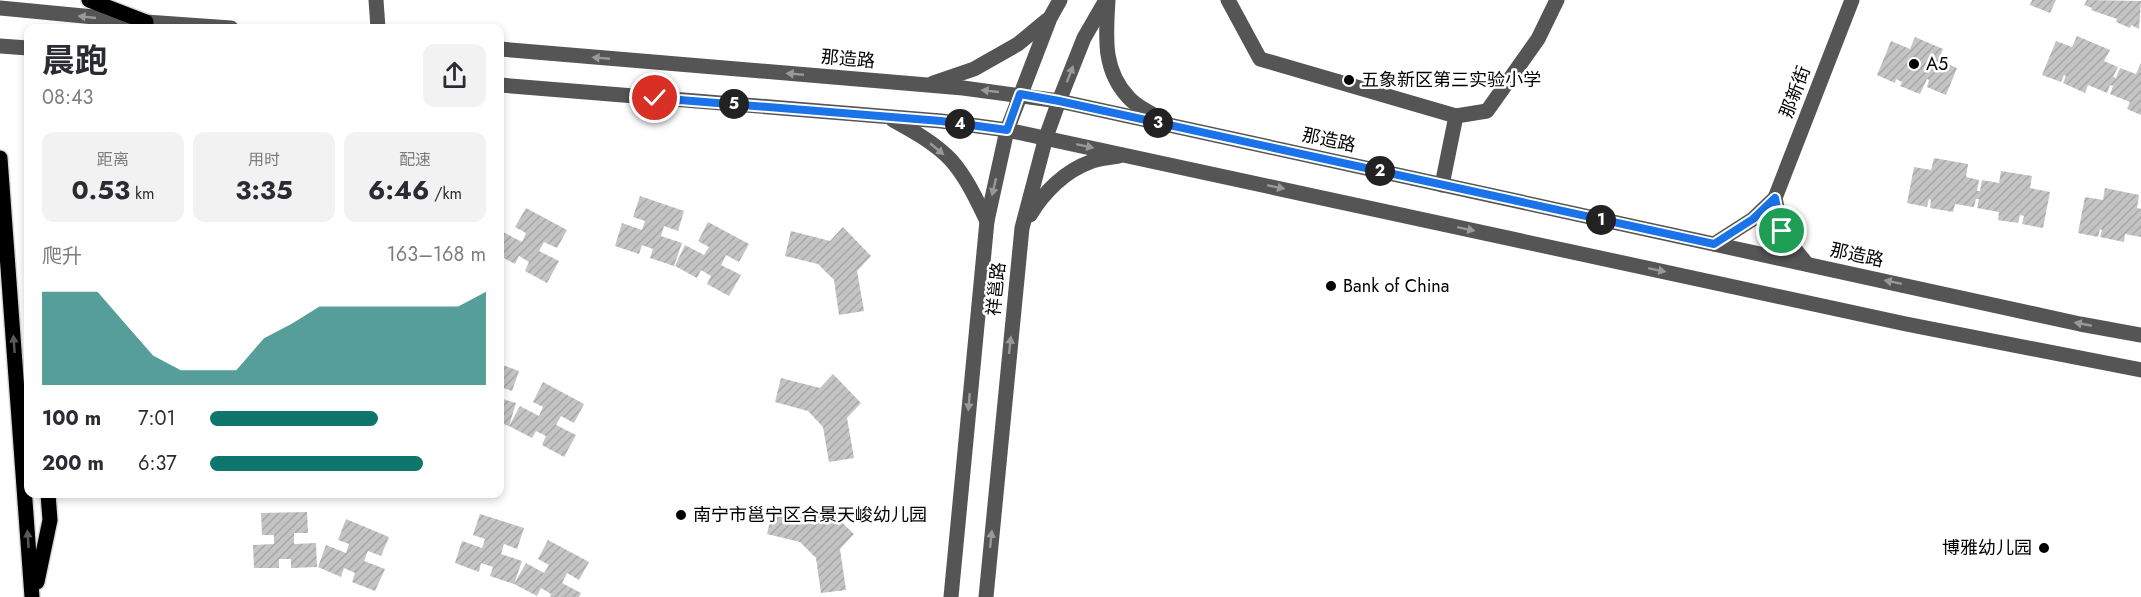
<!DOCTYPE html>
<html lang="zh">
<head>
<meta charset="utf-8">
<style>
  :root { --surface:#fff; --page:#f2f2f3; --text:#2b2b33; --muted:#7c7c81; --accent:#0f766e }
  body { margin:0; font-family:Jost,"Noto Sans SC",sans-serif; background:var(--page); color:var(--text); height:100vh; display:flex; flex-direction:column; font-size:22px; white-space:nowrap }
  * { box-sizing:border-box; margin:0 }
  p { font-size:20px; color:var(--muted) }
  .icon { flex:none; width:33px; height:33px; fill:none; stroke:currentColor; stroke-width:2; stroke-linecap:round; stroke-linejoin:round }
  .map { position:relative; flex:1; overflow:hidden }
  .details { position:absolute; left:24px; top:24px; width:480px; height:474px; display:flex; flex-direction:column; background:var(--surface); border-radius:12px; box-shadow:0 3px 9px #0003 }
  .details>* { flex:none }
  .pin { position:absolute; display:grid; place-items:center; width:51px; height:51px; color:#fff; margin:-26px; border:3px solid #fff; border-radius:50%; box-shadow:0 2px 6px #0007 }
  .km { position:absolute; width:30px; height:30px; margin:-15px; border-radius:50%; background:#222; color:#fff; font-size:16px; line-height:30px; text-align:center }
  .round { display:grid; place-items:center; flex:none; width:63px; height:63px; border-radius:12px; background:var(--page) }
  .head { display:flex; align-items:center; justify-content:space-between; height:102px; padding:0 18px }
  h1 { font-size:33px; font-weight:700; line-height:45px }
  .figures { display:grid; grid-template-columns:repeat(3,1fr); gap:9px; height:102px; padding:6px 18px }
  .figures div { display:grid; align-content:center; border-radius:12px; background:var(--page); text-align:center }
  .figures b { font-size:26px; font-weight:700 }
  .figures small { font-size:16px; font-weight:400 }
  .figures p { font-size:16px }
  .chart { height:168px; padding:12px 18px }
  .chart p { display:flex; justify-content:space-between }
  .chart svg { width:100%; height:108px; margin-top:6px; fill:var(--accent); opacity:.7 }
  ul { padding:0 18px; list-style:none; font-size:20px }
  li { display:grid; grid-template-columns:96px 72px 1fr; align-items:center; height:45px }
  li i { height:15px; border-radius:8px; background:var(--accent) }
  .map>svg:first-child { display:block }
  .building { fill:url(#building-hatch) }
  .lines { fill:none; stroke-linecap:round; stroke-linejoin:round }
  .major-casing { stroke:#dbdbdb; stroke-width:18 }
  .minor { stroke:#555; stroke-width:15 }
  .major { stroke:#000; stroke-width:15 }
  .oneway { fill:#999 }
  .oneway2 { fill:#595959 }
  .route-casing { stroke:#fff; stroke-width:12 }
  .route { stroke:#1a73e8; stroke-width:8 }
  .poi-dot { fill:#000; stroke:#fff; stroke-width:2 }
  .labels { text-anchor:middle; dominant-baseline:central; stroke-width:5; stroke-linejoin:round; paint-order:stroke }
  .street-label { font-size:18px; fill:#000; stroke:#fff }
  .poi-label { font-size:18px; fill:#000; stroke:#fff; text-anchor:start }
</style>
</head>
<body>
<div class="map">
<svg width="2141" height="597" viewBox="0 0 2141 597">
  <defs>
    <pattern id="building-hatch" width="6" height="6" patternUnits="userSpaceOnUse" patternTransform="scale(1.5)"><rect width="6" height="6" fill="#c4c4c4"/><path d="M-1 1l2-2M0 6l6-6M5 7l2-2" fill="none" stroke="#a7a7a7"/></pattern>
  </defs>
  <rect width="100%" height="100%" fill="#fff"/>
  <!-- building -->
  <g class="building">
    <path d="M 2032,0 L 2056,0 L 2050,13 L 2030,5 Z"/>
    <path d="M 2087,0 L 2141,1 L 2139,29 L 2131,25 L 2130,28 L 2116,22 L 2117,19 L 2091,10 L 2092,8 L 2084,5 Z"/>
    <path d="M 2077,36 L 2110,50 L 2104,61 L 2118,67 L 2113,77 L 2116,78 L 2120,68 L 2136,74 L 2141,63 L 2141,115 L 2127,109 L 2130,102 L 2110,94 L 2113,86 L 2110,85 L 2107,93 L 2088,85 L 2085,93 L 2063,83 L 2066,76 L 2064,75 L 2061,82 L 2042,75 L 2056,41 L 2072,47 Z"/>
    <path d="M 1915,37 L 1943,49 L 1938,60 L 1957,68 L 1946,95 L 1927,87 L 1929,80 L 1927,79 L 1920,94 L 1900,86 L 1902,82 L 1896,79 L 1895,83 L 1877,75 L 1891,41 L 1910,49 Z"/>
    <path d="M 1934,158 L 1968,164 L 1966,177 L 1979,180 L 1977,191 L 1980,191 L 1982,180 L 1999,183 L 2001,171 L 2032,176 L 2030,188 L 2050,192 L 2043,228 L 2022,224 L 2024,216 L 2020,215 L 2018,223 L 1998,220 L 1999,212 L 1977,208 L 1979,199 L 1976,199 L 1974,207 L 1955,204 L 1953,212 L 1930,208 L 1931,200 L 1929,199 L 1927,207 L 1907,203 L 1914,167 L 1931,170 Z"/>
    <path d="M 2105,188 L 2139,195 L 2137,208 L 2141,209 L 2141,237 L 2125,234 L 2124,242 L 2100,237 L 2102,230 L 2100,229 L 2098,237 L 2078,233 L 2085,197 L 2103,200 Z"/>
    <path d="M 640,196 L 684,211 L 678,231 L 664,226 L 661,236 L 682,243 L 674,266 L 650,258 L 653,249 L 642,245 L 639,254 L 615,246 L 622,223 L 642,230 L 645,221 L 633,217 Z"/>
    <path d="M 526,208 L 567,230 L 557,248 L 544,242 L 539,251 L 559,261 L 547,283 L 525,271 L 529,262 L 519,256 L 515,264 L 500,256 L 500,239 L 503,232 L 522,242 L 526,233 L 515,227 Z"/>
    <path d="M 708,222 L 749,244 L 739,262 L 726,255 L 721,265 L 741,275 L 729,296 L 707,284 L 711,276 L 701,270 L 697,278 L 675,266 L 685,245 L 704,255 L 709,247 L 698,241 Z"/>
    <path d="M 843,227 L 871,256 L 857,271 L 864,311 L 839,315 L 834,280 L 818,264 L 785,256 L 791,231 L 830,241 Z"/>
    <path d="M 500,364 L 519,371 L 512,391 L 500,387 Z"/>
    <path d="M 833,374 L 861,403 L 847,418 L 854,458 L 829,462 L 823,427 L 808,411 L 775,402 L 781,378 L 820,388 Z"/>
    <path d="M 543,382 L 584,404 L 574,423 L 561,416 L 556,425 L 576,435 L 564,457 L 542,445 L 546,436 L 536,431 L 532,438 L 509,426 L 520,406 L 539,416 L 543,407 L 533,402 Z"/>
    <path d="M 500,398 L 516,403 L 509,426 L 500,423 Z"/>
    <path d="M 825,506 L 854,534 L 840,549 L 846,590 L 821,593 L 816,558 L 800,542 L 767,534 L 773,510 L 812,520 Z"/>
    <path d="M 307,512 L 308,533 L 294,533 L 294,544 L 316,543 L 317,567 L 291,568 L 291,559 L 279,559 L 279,568 L 254,568 L 253,545 L 274,544 L 274,535 L 262,535 L 261,513 Z"/>
    <path d="M 480,514 L 524,528 L 517,549 L 504,544 L 501,554 L 522,561 L 514,584 L 490,576 L 493,567 L 481,563 L 479,572 L 455,563 L 462,541 L 482,548 L 485,539 L 473,535 Z"/>
    <path d="M 346,519 L 389,537 L 381,556 L 368,551 L 364,561 L 385,569 L 375,591 L 352,582 L 355,573 L 344,568 L 341,577 L 318,567 L 326,545 L 346,553 L 349,544 L 338,540 Z"/>
    <path d="M 548,540 L 589,562 L 579,580 L 567,573 L 562,583 L 581,593 L 579,597 L 550,597 L 551,594 L 541,588 L 537,596 L 514,584 L 526,563 L 544,573 L 549,565 L 538,559 Z"/>
  </g>
  <g class="lines">
    <!-- major casing -->
    <g class="major-casing">
      <g id="major">
        <path d="M 89,0 L 146,22"/>
        <path d="M 0,158 L 32,597"/>
        <path d="M 37,582 L 50,520 L 48,494"/>
      </g>
    </g>
    <!-- minor -->
    <g class="minor">
      <path d="M 376,0 L 378,28"/>
      <path d="M 1108,0 C 1106,36 1102,70 1129,98 C 1137,107 1151,113 1161,119"/>
      <path d="M 1228,0 L 1260,59 L 1456,116 L 1442,185"/>
      <path d="M 0,8 L 146,22 L 231,28"/>
      <path d="M 0,46 L 28,48"/>
      <path d="M 500,49 L 963,88 L 1059,101 L 2080,324 L 2141,335"/>
      <path d="M 933,83 L 974,69 L 1018,44 L 1047,20"/>
      <path d="M 500,85 L 941,121 L 1007,130 L 1906,324 L 2141,370"/>
      <path d="M 1456,116 L 1487,111 L 1538,39 L 1557,0"/>
      <path d="M 893,120 C 913,131 935,143 951,160 C 967,178 977,201 987,221"/>
      <path d="M 1775,198 L 1852,0"/>
      <path d="M 1030,215 C 1044,192 1065,171 1090,162 C 1099,158 1110,158 1119,156"/>
      <path d="M 1714,244 L 1753,219 L 1775,198 C 1782,232 1784,237 1807,264"/>
      <path d="M 951,597 L 987,221 L 1007,130 L 1050,18 L 1060,0"/>
      <path d="M 986,597 L 1022,228 L 1046,137 L 1059,101 L 1084,38 L 1106,0"/>
    </g>
    <!-- major -->
    <use href="#major" class="major"/>
  </g>
  <!-- one-way arrows -->
  <defs><path id="oneway-solid" d="M-6-.8H1V-3.2L6.5 0L1 3.2V.8H-6Z" transform="scale(1.5)"/></defs>
  <g class="oneway">
    <use href="#oneway-solid" transform="translate(87 17) rotate(-174)"/>
    <use href="#oneway-solid" transform="translate(601 58) rotate(-175)"/>
    <use href="#oneway-solid" transform="translate(795 74) rotate(-175)"/>
    <use href="#oneway-solid" transform="translate(1070 74) rotate(-69)"/>
    <use href="#oneway-solid" transform="translate(990 91) rotate(-174)"/>
    <use href="#oneway-solid" transform="translate(1085 146) rotate(12)"/>
    <use href="#oneway-solid" transform="translate(937 149) rotate(40)"/>
    <use href="#oneway-solid" transform="translate(994 187) rotate(103)"/>
    <use href="#oneway-solid" transform="translate(1276 187) rotate(12)"/>
    <use href="#oneway-solid" transform="translate(1466 229) rotate(12)"/>
    <use href="#oneway-solid" transform="translate(1657 270) rotate(12)"/>
    <use href="#oneway-solid" transform="translate(1893 282) rotate(-168)"/>
    <use href="#oneway-solid" transform="translate(2083 324) rotate(-169)"/>
    <use href="#oneway-solid" transform="translate(1010 345) rotate(-84)"/>
    <use href="#oneway-solid" transform="translate(969 402) rotate(95)"/>
    <use href="#oneway-solid" transform="translate(991 539) rotate(-84)"/>
  </g>
  <g class="oneway2">
    <use href="#oneway-solid" transform="translate(14 344) rotate(-94)"/>
    <use href="#oneway-solid" transform="translate(28 539) rotate(-94)"/>
  </g>
  <g class="lines">
    <!-- route casing -->
    <g class="route-casing">
      <path id="route" d="M 655,98 L 941,121 L 1007,130 L 1020,94 L 1059,101 L 1714,244 L 1753,219 L 1775,198 L 1782,231"/>
    </g>
    <!-- route -->
    <use href="#route" class="route"/>
  </g>
  <!-- markers -->
  <g class="poi-dot">
    <circle cx="1914" cy="64" r="6"/>
    <circle cx="1349" cy="80" r="6"/>
    <circle cx="1331" cy="286" r="6"/>
    <circle cx="681" cy="515" r="6"/>
    <circle cx="2044" cy="548" r="6"/>
  </g>
  <g class="labels">
    <!-- street labels -->
    <g class="street-label">
      <text transform="translate(848 59) rotate(5)">那造路</text>
      <text transform="translate(1795 92) rotate(-69)">那新街</text>
      <text transform="translate(1329 140) rotate(12)">那造路</text>
      <text transform="translate(1857 255) rotate(12)">那造路</text>
      <text transform="translate(996 289) rotate(-84)">祥邕路</text>
    </g>
    <!-- poi labels -->
    <g class="poi-label">
      <text x="1926" y="64">A5</text>
      <text x="1361" y="80">五象新区第三实验小学</text>
      <text x="1343" y="286">Bank of China</text>
      <text x="693" y="515">南宁市邕宁区合景天峻幼儿园</text>
      <text x="2032" y="548" text-anchor="end">博雅幼儿园</text>
    </g>
  </g>
</svg>
<div class="pin" style="left:1782px;top:231px;background:#1e9e55"><svg class="icon" aria-label="arrive" viewBox="0 0 24 24"><path d="M6 21V4h12l-3 4 3 4H6"/></svg></div>
<div class="pin" style="left:655px;top:98px;background:#d93025"><svg class="icon" aria-label="check" viewBox="0 0 24 24"><path d="M5 12l5 5 9-10"/></svg></div>
<b class="km" style="left:1601px;top:220px">1</b>
<b class="km" style="left:1380px;top:171px">2</b>
<b class="km" style="left:1158px;top:123px">3</b>
<b class="km" style="left:960px;top:124px">4</b>
<b class="km" style="left:734px;top:104px">5</b>
<section class="details">
<div class="head"><div><h1>晨跑</h1><p>08:43</p></div><a class="round"><svg class="icon" aria-label="share" viewBox="0 0 24 24"><path d="M12 15V3M7 8l5-5 5 5M5 13v7h14v-7"/></svg></a></div>
<div class="figures">
<div><p>距离</p><b>0.53<small> km</small></b></div>
<div><p>用时</p><b>3:35</b></div>
<div><p>配速</p><b>6:46<small> /km</small></b></div>
</div>
<div class="chart"><p><span>爬升</span>163–168 m</p>
<svg viewBox="0 0 160 44" preserveAspectRatio="none"><path d="M0 44V6L10 6L20 6L30 19L40 32L50 38L60 38L70 38L80 25L90 19L100 12L110 12L120 12L130 12L140 12L150 12L160 6V44z"/></svg>
</div>
<ul>
<li><b>100 m</b>7:01<i style="width:61%"></i></li>
<li><b>200 m</b>6:37<i style="width:77%"></i></li>
</ul>
</section>
</div>
</body>
</html>
